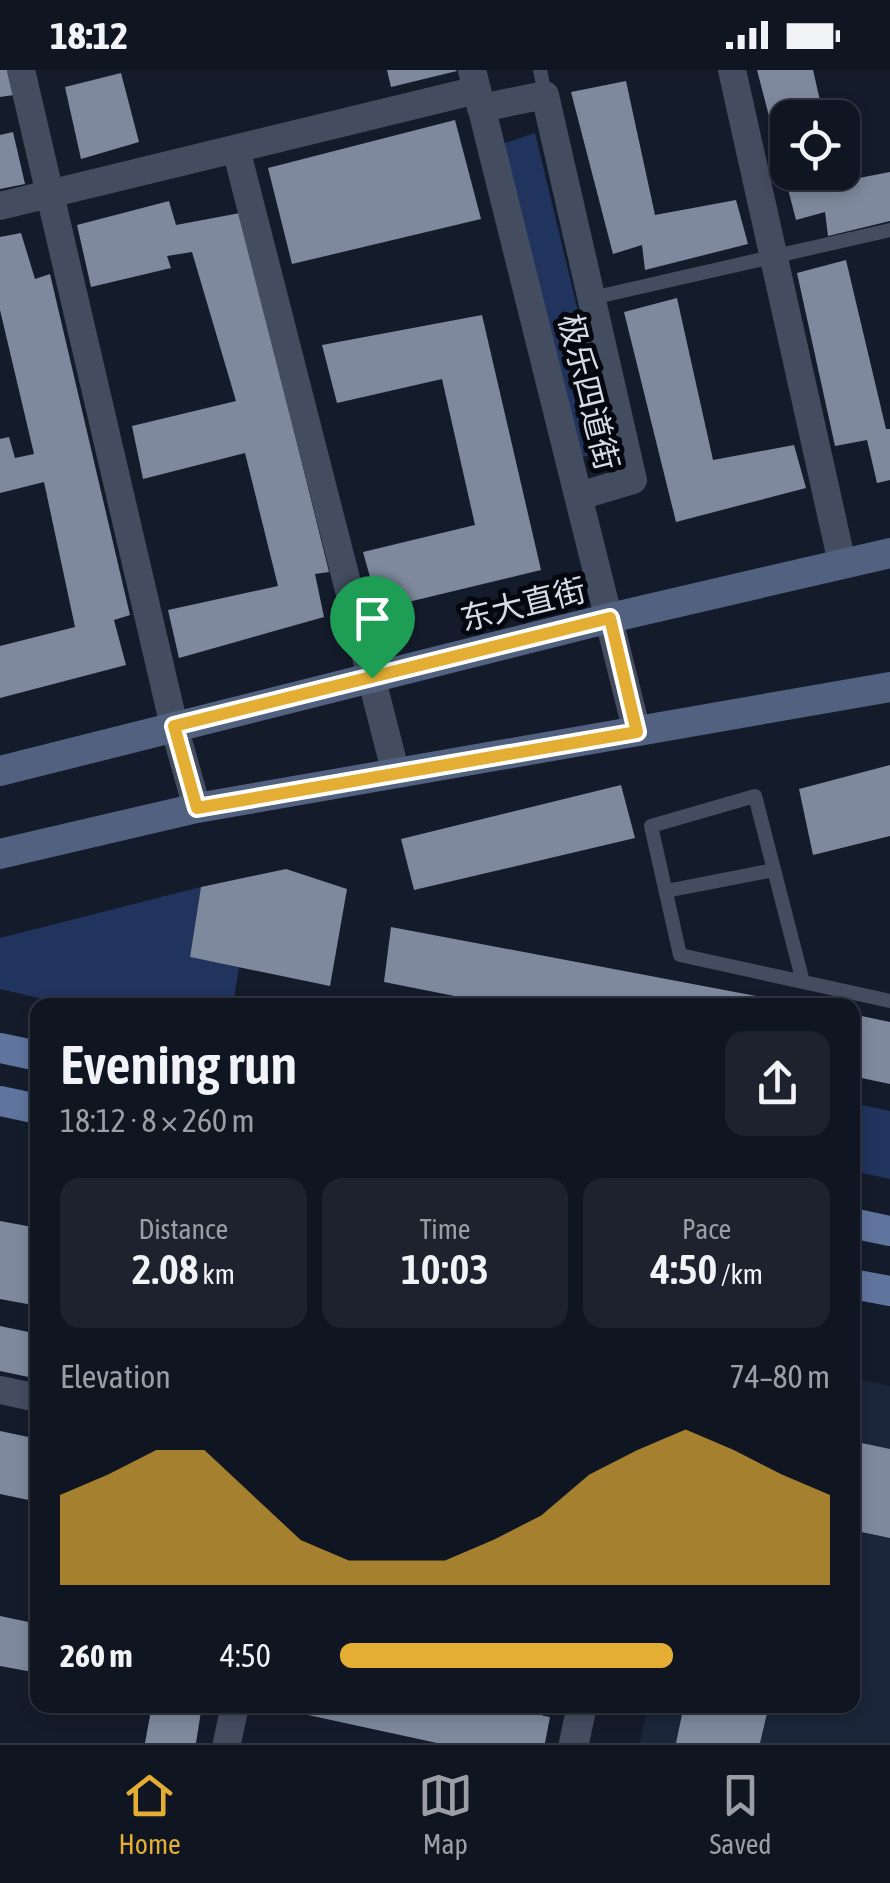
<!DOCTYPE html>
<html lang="en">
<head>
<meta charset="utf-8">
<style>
  :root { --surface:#0f1521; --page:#1d222e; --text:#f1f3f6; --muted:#9b9fa5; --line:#2f343f; --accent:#e4ae35 }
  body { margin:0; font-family:"Asap Condensed","Noto Sans SC",sans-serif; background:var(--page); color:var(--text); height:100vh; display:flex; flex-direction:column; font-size:38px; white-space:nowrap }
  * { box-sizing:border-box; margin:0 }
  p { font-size:32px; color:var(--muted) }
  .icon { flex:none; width:55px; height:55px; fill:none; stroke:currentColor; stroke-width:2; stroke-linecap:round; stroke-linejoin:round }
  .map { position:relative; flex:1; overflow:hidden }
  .side { position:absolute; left:30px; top:928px; width:830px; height:715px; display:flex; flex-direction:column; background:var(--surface); border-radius:20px; box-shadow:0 5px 15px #0003,0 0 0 2px var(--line) }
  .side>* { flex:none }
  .tools { position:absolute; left:770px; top:30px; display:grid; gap:20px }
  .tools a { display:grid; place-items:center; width:90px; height:90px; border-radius:20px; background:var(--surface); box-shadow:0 5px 15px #0003,0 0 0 2px var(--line); font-size:50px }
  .pin { position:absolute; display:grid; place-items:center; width:85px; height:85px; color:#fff; margin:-102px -42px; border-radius:50% 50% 50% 0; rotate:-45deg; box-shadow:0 0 10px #0007 }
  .pin .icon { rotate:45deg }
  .round { display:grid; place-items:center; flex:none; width:105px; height:105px; border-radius:20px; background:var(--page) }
  .head { display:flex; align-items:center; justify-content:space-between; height:170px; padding:0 30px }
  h1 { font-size:55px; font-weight:600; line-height:75px }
  .metrics { display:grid; grid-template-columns:repeat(3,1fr); gap:15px; height:170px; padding:10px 30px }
  .metrics div { display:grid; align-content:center; border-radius:20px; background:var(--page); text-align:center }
  .metrics b { font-size:42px; font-weight:600 }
  .metrics small { font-size:28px; font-weight:400 }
  .metrics p { font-size:28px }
  .chart { height:280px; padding:20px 30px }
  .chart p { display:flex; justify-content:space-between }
  .chart svg { width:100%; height:180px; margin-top:10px; fill:var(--accent); opacity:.7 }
  ul { padding:0 30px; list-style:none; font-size:32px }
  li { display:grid; grid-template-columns:160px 120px 1fr; align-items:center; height:75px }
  li i { height:25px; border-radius:12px; background:var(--accent) }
  .status { display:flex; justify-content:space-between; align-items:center; height:70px; padding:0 50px; background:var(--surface); direction:ltr }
  .status svg { height:28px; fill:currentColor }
  .dock { display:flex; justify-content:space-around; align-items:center; height:140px; border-top:2px solid var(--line); background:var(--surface); font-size:28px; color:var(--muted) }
  .dock a { display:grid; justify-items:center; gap:5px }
  .dock .active { color:var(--accent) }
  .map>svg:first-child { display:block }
  .built { fill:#1b263a }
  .green { fill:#20345d }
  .building { fill:#7e899d }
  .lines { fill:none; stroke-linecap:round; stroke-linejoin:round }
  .service { stroke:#444d60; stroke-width:14 }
  .minor { stroke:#444d60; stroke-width:28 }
  .tertiary { stroke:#444d60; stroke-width:30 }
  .secondary { stroke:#52617f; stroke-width:30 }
  .primary { stroke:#60759e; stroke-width:30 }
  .route-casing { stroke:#fff; stroke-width:20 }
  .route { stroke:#e4ae35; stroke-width:12 }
  .labels { text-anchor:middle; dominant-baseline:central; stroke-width:10; stroke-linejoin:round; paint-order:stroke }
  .street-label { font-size:32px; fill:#d5dbe6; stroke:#04070d }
</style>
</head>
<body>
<div class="status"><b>18:12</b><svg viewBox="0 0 49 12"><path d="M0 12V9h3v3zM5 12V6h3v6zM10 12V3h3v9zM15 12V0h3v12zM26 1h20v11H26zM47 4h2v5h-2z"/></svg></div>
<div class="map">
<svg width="890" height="1673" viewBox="0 0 890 1673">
  <rect width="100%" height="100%" fill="#141c2c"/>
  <!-- built -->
  <path class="built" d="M 853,1308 L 890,1316 L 890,1673 L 640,1673 L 648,1635 L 852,1635 Z"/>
  <!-- green -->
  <g class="green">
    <path d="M 535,63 L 612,382 L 573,388 L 502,74 Z"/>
    <path d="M 201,817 L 190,887 L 239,897 L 233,935 L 69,935 L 0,919 L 0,868 Z"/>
    <path d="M 853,1033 L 890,1041 L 890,1109 L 853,1101 Z"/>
  </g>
  <!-- building -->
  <g class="building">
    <path d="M 0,0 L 7,0 L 14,25 L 0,27 Z"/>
    <path d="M 387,0 L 456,0 L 457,1 L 391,17 Z"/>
    <path d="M 757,0 L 813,0 L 824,48 L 788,48 L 788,102 L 836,102 L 838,112 L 890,102 L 890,151 L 828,166 L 825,142 L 796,150 Z"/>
    <path d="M 121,3 L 139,72 L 81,89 L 65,17 Z"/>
    <path d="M 626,11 L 655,145 L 736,130 L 748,174 L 645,200 L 642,175 L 613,184 L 571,22 Z"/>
    <path d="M 455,50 L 481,149 L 292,194 L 268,98 Z"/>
    <path d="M 13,62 L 25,114 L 0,119 L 0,65 Z"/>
    <path d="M 169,131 L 176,155 L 240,143 L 329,502 L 315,504 L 324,547 L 179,588 L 168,540 L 278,516 L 245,383 L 143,409 L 132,356 L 236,331 L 192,182 L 167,186 L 171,198 L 91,217 L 77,155 Z"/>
    <path d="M 21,163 L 35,209 L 50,204 L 130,545 L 114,550 L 126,595 L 0,628 L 0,576 L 75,557 L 44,412 L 0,423 L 0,369 L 9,367 L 15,388 L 34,384 L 0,240 L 0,167 Z"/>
    <path d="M 846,190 L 886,359 L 890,359 L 890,410 L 877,413 L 867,370 L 835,376 L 797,203 Z"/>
    <path d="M 677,228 L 713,390 L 794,375 L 806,418 L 676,452 L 624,242 Z"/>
    <path d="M 482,245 L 541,500 L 379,539 L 363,482 L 475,455 L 442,309 L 337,333 L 322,275 Z"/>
    <path d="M 890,695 L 890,766 L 813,785 L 799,719 Z"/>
    <path d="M 621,715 L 635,768 L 414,820 L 401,769 Z"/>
    <path d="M 286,799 L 347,819 L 330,916 L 190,887 L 201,817 Z"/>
    <path d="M 391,857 L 793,933 L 793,935 L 500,935 L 384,912 Z"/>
    <path d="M 852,944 L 890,952 L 890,1014 L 852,1006 Z"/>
    <path d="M 0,1151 L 38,1158 L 38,1236 L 0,1229 Z"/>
    <path d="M 0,1256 L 38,1264 L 38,1309 L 0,1301 Z"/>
    <path d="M 0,1361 L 38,1369 L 38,1432 L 0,1424 Z"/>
    <path d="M 852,1371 L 890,1379 L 890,1468 L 852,1460 Z"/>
    <path d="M 0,1546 L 38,1554 L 38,1603 L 0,1596 Z"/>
    <path d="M 152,1635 L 202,1635 L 196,1673 L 145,1673 Z"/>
    <path d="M 262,1635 L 493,1635 L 550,1647 L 545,1673 L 437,1673 Z"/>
    <path d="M 684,1635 L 769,1635 L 760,1673 L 676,1673 Z"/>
  </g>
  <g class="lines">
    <!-- service -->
    <g class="service">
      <path d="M 540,0 L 545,25"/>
      <path d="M 592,228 L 890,160"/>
      <path d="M 666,821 L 774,800"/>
      <path d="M 803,912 L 755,726 L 651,756 L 680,885 L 890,931"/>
    </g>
    <!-- minor -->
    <g class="minor">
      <path d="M 21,0 L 174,656 L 197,738"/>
      <path d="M 472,0 L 637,662"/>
      <path d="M 732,0 L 842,493"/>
      <path d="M 481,38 L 545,25 L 633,410 L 579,426"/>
      <path d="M 236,79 L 396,704"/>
      <path d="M 0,136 L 477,20"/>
      <path d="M 0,1320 L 38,1328"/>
      <path d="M 227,1673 L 235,1635"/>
    </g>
    <!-- tertiary -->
    <path class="tertiary" d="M 574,1673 L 582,1635"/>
    <!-- secondary -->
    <g class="secondary">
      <path d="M 0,701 L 610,548 L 890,483"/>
      <path d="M 0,784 L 197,738 L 890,617"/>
    </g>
    <!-- primary -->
    <g class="primary">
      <path d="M 0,978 L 38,986"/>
      <path d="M 0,1031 L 38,1039"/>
      <path d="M 852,1153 L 890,1161"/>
      <path d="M 852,1214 L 890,1221"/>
    </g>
  </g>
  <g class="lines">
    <!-- route casing -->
    <g class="route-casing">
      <path id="route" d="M 610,548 L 637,662 L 197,738 L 174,656 Z"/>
    </g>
    <!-- route -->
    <use href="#route" class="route"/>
  </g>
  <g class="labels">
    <!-- street labels -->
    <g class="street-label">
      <text transform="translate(589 322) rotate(76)">极乐四道街</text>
      <text transform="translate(523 534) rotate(-14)">东大直街</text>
    </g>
  </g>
</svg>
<div class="tools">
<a><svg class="icon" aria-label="locate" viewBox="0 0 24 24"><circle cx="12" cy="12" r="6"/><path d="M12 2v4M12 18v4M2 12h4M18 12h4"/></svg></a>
</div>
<div class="pin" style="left:372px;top:608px;background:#1e9e55"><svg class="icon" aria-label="arrive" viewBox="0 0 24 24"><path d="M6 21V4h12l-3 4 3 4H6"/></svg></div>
<section class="side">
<div class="head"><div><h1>Evening run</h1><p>18:12 · 8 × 260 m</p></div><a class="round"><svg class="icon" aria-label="share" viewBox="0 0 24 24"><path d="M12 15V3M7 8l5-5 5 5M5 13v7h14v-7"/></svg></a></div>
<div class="metrics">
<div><p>Distance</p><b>2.08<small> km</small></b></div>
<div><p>Time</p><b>10:03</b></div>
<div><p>Pace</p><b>4:50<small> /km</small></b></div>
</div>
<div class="chart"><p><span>Elevation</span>74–80 m</p>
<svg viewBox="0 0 160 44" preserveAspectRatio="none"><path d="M0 44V22L10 17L20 11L30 11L40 22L50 33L60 38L70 38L80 38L90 33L100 27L110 17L120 11L130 6L140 11L150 17L160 22V44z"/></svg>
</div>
<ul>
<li><b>260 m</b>4:50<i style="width:68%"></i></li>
</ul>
</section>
</div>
<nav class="dock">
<a class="active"><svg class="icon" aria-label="home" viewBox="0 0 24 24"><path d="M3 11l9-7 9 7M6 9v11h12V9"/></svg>Home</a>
<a><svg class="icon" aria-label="map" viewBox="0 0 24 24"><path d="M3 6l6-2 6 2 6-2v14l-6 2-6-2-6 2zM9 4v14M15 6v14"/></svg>Map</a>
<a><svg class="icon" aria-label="saved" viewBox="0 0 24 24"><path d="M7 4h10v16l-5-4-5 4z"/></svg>Saved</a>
</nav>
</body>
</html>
